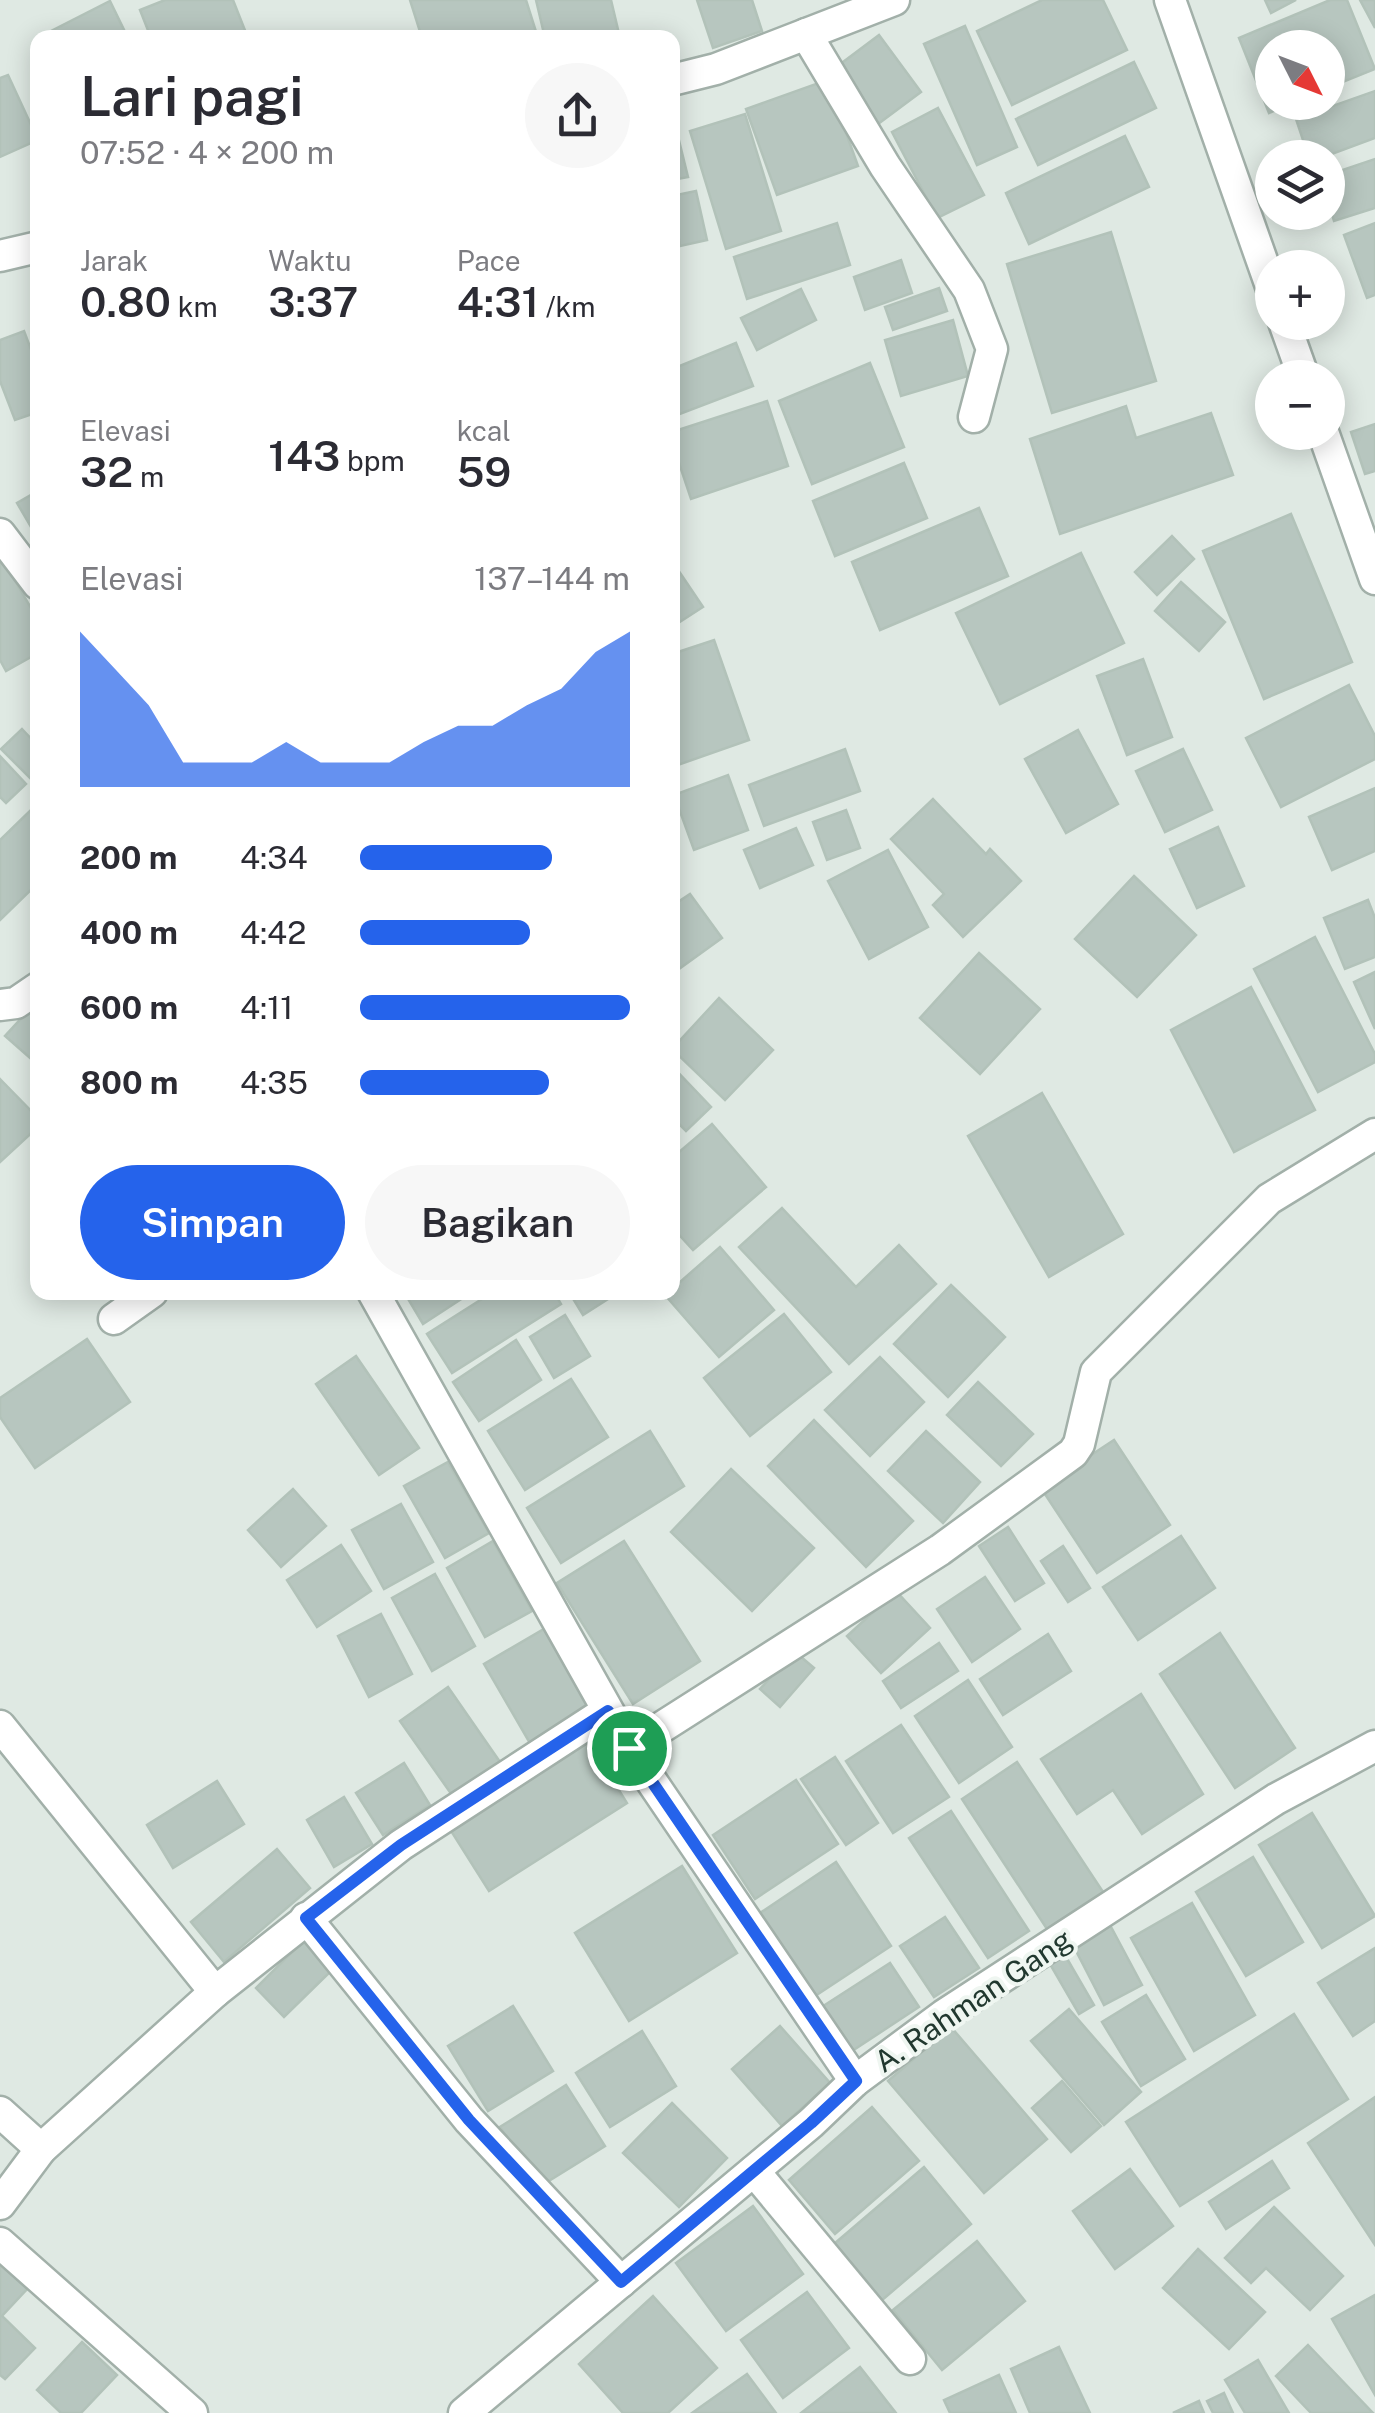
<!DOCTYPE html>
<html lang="id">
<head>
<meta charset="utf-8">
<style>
  :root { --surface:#fff; --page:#f7f7f7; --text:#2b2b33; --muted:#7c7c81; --accent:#2563eb }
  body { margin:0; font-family:"Public Sans",sans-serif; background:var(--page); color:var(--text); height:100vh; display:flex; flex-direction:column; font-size:38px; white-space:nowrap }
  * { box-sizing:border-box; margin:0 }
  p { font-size:32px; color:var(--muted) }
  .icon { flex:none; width:55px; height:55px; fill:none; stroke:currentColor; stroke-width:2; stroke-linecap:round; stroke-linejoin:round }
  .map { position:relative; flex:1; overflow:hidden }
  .details { position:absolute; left:30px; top:30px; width:650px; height:1270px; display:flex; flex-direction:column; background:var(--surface); border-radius:20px; box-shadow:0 5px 25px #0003 }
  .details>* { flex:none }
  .needle { width:65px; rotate:132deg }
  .fabs { position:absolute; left:1255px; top:30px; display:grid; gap:20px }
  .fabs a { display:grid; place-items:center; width:90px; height:90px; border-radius:50%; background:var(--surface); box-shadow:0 5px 25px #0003; font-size:50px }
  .pin { position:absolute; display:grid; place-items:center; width:85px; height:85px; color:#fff; margin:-42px; border:5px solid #fff; border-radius:50%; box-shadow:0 2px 10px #0007 }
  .round { display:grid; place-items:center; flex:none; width:105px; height:105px; border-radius:52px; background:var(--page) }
  .headline { display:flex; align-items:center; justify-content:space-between; height:170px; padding:0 50px }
  h1 { font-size:55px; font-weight:600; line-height:75px }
  .figures { display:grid; grid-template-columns:repeat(3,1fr); gap:15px; height:170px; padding:10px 50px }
  .figures div { display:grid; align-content:center }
  .figures b { font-size:42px; font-weight:600 }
  .figures small { font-size:28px; font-weight:400 }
  .figures p { font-size:28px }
  .chart { height:280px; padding:20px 50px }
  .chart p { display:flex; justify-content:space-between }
  .chart svg { width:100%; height:180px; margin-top:10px; fill:var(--accent); opacity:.7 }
  .action { display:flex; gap:20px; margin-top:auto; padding:20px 50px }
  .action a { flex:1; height:115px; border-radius:60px; background:var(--accent); color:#fff; font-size:40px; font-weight:600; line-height:115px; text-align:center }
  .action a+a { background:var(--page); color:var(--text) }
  ul { padding:0 50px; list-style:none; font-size:32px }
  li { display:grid; grid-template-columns:160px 120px 1fr; align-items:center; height:75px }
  li i { height:25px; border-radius:12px; background:var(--accent) }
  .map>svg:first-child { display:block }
  .building { fill:#b7c6bf; stroke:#b2c2b9; stroke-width:2.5 }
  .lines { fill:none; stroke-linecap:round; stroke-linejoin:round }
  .minor-casing { stroke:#a2b0a9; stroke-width:35 }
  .minor { stroke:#fff; stroke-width:30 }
  .route-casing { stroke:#fff; stroke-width:20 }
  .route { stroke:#2563eb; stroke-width:12 }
  .labels { text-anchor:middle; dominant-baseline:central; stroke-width:8; stroke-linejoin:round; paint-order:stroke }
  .street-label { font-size:30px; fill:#21382f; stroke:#eff6f1 }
</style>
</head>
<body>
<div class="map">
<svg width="1375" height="2413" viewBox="0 0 1375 2413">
  <rect width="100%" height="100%" fill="#dfe9e3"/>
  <!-- building -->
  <g class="building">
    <path d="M 165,0 L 233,0 L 248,38 L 151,38 L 140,10 Z"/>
    <path d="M 410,0 L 526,0 L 538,38 L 422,38 Z"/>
    <path d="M 536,0 L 611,0 L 620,38 L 545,38 Z"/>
    <path d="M 697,0 L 752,0 L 762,31 L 713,48 Z"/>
    <path d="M 1042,0 L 1103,0 L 1127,50 L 1012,105 L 977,31 Z"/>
    <path d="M 1265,0 L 1296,0 L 1271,13 Z"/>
    <path d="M 1330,0 L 1347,0 L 1375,69 L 1328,88 L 1328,48 L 1272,48 L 1272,102 L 1294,102 L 1269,113 L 1239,38 Z"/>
    <path d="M 1360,0 L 1375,0 L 1375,28 Z"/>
    <path d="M 110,1 L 128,38 L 49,38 L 47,33 Z"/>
    <path d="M 965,26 L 1017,147 L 977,165 L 924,44 Z"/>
    <path d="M 879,35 L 921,92 L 878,124 L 835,68 Z"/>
    <path d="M 1134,62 L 1156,108 L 1038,165 L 1016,119 Z"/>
    <path d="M 8,75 L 38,140 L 0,157 L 0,78 Z"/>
    <path d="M 827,80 L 858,166 L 777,195 L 746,109 Z"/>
    <path d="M 1375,91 L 1375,138 L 1321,158 L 1309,158 L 1296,119 Z"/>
    <path d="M 938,108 L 984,195 L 937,218 L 892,132 Z"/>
    <path d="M 672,112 L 688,177 L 672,180 Z"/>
    <path d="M 745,114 L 781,231 L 726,249 L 690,131 Z"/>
    <path d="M 1125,136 L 1149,187 L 1029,244 L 1006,193 Z"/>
    <path d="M 1375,159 L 1375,208 L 1334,221 L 1328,201 L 1328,175 Z"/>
    <path d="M 696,191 L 707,240 L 680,246 L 672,196 Z"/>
    <path d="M 837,223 L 850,265 L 747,299 L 734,257 Z"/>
    <path d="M 1375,223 L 1375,295 L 1367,298 L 1344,235 Z"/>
    <path d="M 1111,232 L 1156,381 L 1052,413 L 1007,264 Z"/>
    <path d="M 901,260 L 912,293 L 865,310 L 854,277 Z"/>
    <path d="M 939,288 L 947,311 L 893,330 L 885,307 Z"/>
    <path d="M 801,289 L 816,320 L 757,350 L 741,318 Z"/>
    <path d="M 953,320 L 968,376 L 901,396 L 885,340 Z"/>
    <path d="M 24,331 L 38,368 L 38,412 L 15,420 L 0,381 L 0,340 Z"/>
    <path d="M 736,343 L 753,386 L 672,417 L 672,369 Z"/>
    <path d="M 870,363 L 904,447 L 812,484 L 779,401 Z"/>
    <path d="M 767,401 L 788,466 L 691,499 L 672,442 L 672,432 Z"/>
    <path d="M 1126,406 L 1136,438 L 1211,413 L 1233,475 L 1060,534 L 1030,439 Z"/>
    <path d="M 1375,424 L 1375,471 L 1365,474 L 1351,432 Z"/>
    <path d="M 904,463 L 927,518 L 835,556 L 813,501 Z"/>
    <path d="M 38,491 L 38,539 L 17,503 Z"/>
    <path d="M 979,508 L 1008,576 L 880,630 L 852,562 Z"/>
    <path d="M 1291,514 L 1352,662 L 1264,699 L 1203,551 Z"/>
    <path d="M 1172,536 L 1194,559 L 1157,595 L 1135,572 Z"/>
    <path d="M 1081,553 L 1124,643 L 1000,704 L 956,613 Z"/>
    <path d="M 0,555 L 38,620 L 38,653 L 6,671 L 0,660 Z"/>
    <path d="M 672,561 L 703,607 L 672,627 Z"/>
    <path d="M 1181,582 L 1225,622 L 1199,651 L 1155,611 Z"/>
    <path d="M 714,640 L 749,740 L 672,767 L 672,654 Z"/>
    <path d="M 1143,659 L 1172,737 L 1127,755 L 1097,676 Z"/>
    <path d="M 1349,685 L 1375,736 L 1375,759 L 1281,807 L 1246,738 Z"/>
    <path d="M 22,729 L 38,746 L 38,786 L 1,749 Z"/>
    <path d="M 1078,730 L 1118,804 L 1066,833 L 1025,759 Z"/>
    <path d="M 845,749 L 860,791 L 764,826 L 749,785 Z"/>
    <path d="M 1183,749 L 1212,810 L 1165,832 L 1136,771 Z"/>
    <path d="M 0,756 L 26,784 L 6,803 L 0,797 Z"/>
    <path d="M 728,775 L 748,830 L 694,850 L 674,795 Z"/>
    <path d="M 1375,788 L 1375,851 L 1332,870 L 1309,817 Z"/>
    <path d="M 933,799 L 986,854 L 990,849 L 1021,881 L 963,937 L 933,905 L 944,894 L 891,839 Z"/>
    <path d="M 34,807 L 38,811 L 38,883 L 0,920 L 0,840 Z"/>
    <path d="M 846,810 L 860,848 L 827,860 L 813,822 Z"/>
    <path d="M 1218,827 L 1244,886 L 1197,908 L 1170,849 Z"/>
    <path d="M 796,828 L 813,865 L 760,888 L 744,850 Z"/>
    <path d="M 888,850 L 928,927 L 869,959 L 828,881 Z"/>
    <path d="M 1134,876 L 1196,935 L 1137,997 L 1075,939 Z"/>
    <path d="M 690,894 L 722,938 L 672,974 L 672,906 Z"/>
    <path d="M 1368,900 L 1375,918 L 1375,957 L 1345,969 L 1324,918 Z"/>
    <path d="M 1315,937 L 1375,1054 L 1375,1062 L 1318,1092 L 1254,969 Z"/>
    <path d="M 979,953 L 1040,1009 L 980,1074 L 920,1018 Z"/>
    <path d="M 1375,972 L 1375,1029 L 1354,982 Z"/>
    <path d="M 1251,987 L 1315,1110 L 1234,1152 L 1171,1030 Z"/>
    <path d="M 719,998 L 773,1050 L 725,1100 L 672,1049 Z"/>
    <path d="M 38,1000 L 38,1065 L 5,1036 Z"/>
    <path d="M 672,1066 L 711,1107 L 686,1131 L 672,1117 Z"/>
    <path d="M 0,1079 L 38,1118 L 38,1127 L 0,1162 Z"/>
    <path d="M 1042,1093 L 1123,1234 L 1049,1277 L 968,1136 Z"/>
    <path d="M 712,1124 L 766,1187 L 693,1250 L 672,1227 L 672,1158 Z"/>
    <path d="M 782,1208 L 856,1287 L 899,1245 L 936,1284 L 849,1364 L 739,1247 Z"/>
    <path d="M 720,1247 L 774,1310 L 719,1357 L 665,1295 L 672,1292 L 672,1289 Z"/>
    <path d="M 951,1285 L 1005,1337 L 948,1397 L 894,1344 Z"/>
    <path d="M 404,1292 L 472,1292 L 423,1324 Z"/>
    <path d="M 493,1292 L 554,1292 L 561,1304 L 452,1373 L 427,1334 Z"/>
    <path d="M 569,1292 L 619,1292 L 583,1315 Z"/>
    <path d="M 784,1314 L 831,1372 L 750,1436 L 704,1378 Z"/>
    <path d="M 565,1315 L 590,1356 L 554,1378 L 530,1337 Z"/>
    <path d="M 87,1339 L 130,1402 L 35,1468 L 0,1417 L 0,1398 Z"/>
    <path d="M 516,1340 L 541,1380 L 479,1421 L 453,1382 Z"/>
    <path d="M 356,1356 L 419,1448 L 379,1475 L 316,1384 Z"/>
    <path d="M 880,1357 L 924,1402 L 870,1456 L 825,1410 Z"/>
    <path d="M 571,1379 L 608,1437 L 525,1490 L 488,1431 Z"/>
    <path d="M 978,1382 L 1033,1434 L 1001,1466 L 947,1415 Z"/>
    <path d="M 814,1420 L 913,1521 L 866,1567 L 768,1466 Z"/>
    <path d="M 650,1431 L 684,1486 L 561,1563 L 527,1508 Z"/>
    <path d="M 926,1431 L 980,1482 L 943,1523 L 888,1471 Z"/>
    <path d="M 1114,1440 L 1170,1525 L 1097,1573 L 1041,1488 Z"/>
    <path d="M 448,1462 L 489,1533 L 445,1558 L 404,1486 Z"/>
    <path d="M 731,1469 L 814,1548 L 752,1611 L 671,1532 Z"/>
    <path d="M 293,1489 L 326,1526 L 281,1567 L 248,1530 Z"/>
    <path d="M 401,1504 L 433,1562 L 384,1589 L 352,1530 Z"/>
    <path d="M 1008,1527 L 1044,1583 L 1015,1601 L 979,1546 Z"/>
    <path d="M 1181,1536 L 1215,1588 L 1138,1640 L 1103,1587 Z"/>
    <path d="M 493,1541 L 532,1611 L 485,1637 L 447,1568 Z"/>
    <path d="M 624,1541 L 700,1661 L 633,1704 L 557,1583 Z"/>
    <path d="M 341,1545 L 371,1591 L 317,1627 L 287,1580 Z"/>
    <path d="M 1063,1546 L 1090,1588 L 1068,1602 L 1041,1561 Z"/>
    <path d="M 435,1574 L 475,1646 L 432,1671 L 392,1598 Z"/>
    <path d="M 985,1577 L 1020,1629 L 972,1662 L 937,1609 Z"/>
    <path d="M 896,1591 L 930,1628 L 881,1673 L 847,1636 Z"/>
    <path d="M 381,1614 L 412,1674 L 369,1697 L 338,1636 Z"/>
    <path d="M 549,1626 L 596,1707 L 531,1745 L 484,1664 Z"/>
    <path d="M 1220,1633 L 1295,1748 L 1235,1788 L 1160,1674 Z"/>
    <path d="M 1048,1634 L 1071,1671 L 1003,1715 L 980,1679 Z"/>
    <path d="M 939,1643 L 958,1671 L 901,1708 L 883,1681 Z"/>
    <path d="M 794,1651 L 814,1668 L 780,1707 L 760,1689 Z"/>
    <path d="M 968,1680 L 1012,1747 L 959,1783 L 915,1716 Z"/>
    <path d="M 448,1687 L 500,1762 L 452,1795 L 400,1721 Z"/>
    <path d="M 1141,1694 L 1203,1794 L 1142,1834 L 1113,1790 L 1077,1814 L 1041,1759 Z"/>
    <path d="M 901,1725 L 949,1797 L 893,1833 L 846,1761 Z"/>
    <path d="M 585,1736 L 627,1803 L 489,1891 L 446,1823 Z"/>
    <path d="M 835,1757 L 878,1823 L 846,1845 L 801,1779 Z"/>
    <path d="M 1017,1762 L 1103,1892 L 1047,1929 L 962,1799 Z"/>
    <path d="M 404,1763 L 430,1805 L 383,1835 L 356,1793 Z"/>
    <path d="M 796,1780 L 838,1844 L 755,1899 L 713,1835 Z"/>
    <path d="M 217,1781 L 244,1824 L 173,1868 L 147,1825 Z"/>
    <path d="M 344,1797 L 372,1844 L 334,1867 L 307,1820 Z"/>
    <path d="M 951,1811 L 1029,1931 L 988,1958 L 909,1838 Z"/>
    <path d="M 1312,1813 L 1375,1916 L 1322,1948 L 1259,1845 Z"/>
    <path d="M 277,1849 L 310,1888 L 224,1962 L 191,1922 Z"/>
    <path d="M 1253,1857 L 1303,1942 L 1246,1976 L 1196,1892 Z"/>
    <path d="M 836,1862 L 891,1946 L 812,1998 L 757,1915 Z"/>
    <path d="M 682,1866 L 737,1953 L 629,2021 L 575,1933 Z"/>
    <path d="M 1192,1903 L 1255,2015 L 1194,2051 L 1131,1938 Z"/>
    <path d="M 945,1917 L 979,1968 L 934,1997 L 900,1946 Z"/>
    <path d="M 1110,1925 L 1142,1985 L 1104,2005 L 1073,1945 Z"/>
    <path d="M 303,1941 L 331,1971 L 284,2017 L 256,1988 Z"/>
    <path d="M 1375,1948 L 1375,2021 L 1353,2036 L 1318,1983 Z"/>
    <path d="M 1062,1950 L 1094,2005 L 1079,2014 L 1047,1959 Z"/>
    <path d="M 890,1963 L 919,2007 L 849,2053 L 820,2008 Z"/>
    <path d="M 1146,1995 L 1185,2059 L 1141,2086 L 1102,2022 Z"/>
    <path d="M 513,2006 L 553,2071 L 488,2111 L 448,2046 Z"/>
    <path d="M 1069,2009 L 1141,2092 L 1104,2125 L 1031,2041 Z"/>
    <path d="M 1294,2014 L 1348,2099 L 1180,2206 L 1126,2122 Z"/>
    <path d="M 780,2026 L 830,2083 L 782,2126 L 732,2069 Z"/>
    <path d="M 951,2027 L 1047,2139 L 984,2193 L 888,2081 Z"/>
    <path d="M 642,2031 L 676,2086 L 610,2127 L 576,2073 Z"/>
    <path d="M 1062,2081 L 1101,2126 L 1071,2152 L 1032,2108 Z"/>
    <path d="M 566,2085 L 605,2146 L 539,2187 L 500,2127 Z"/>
    <path d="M 1375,2097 L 1375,2245 L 1308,2143 Z"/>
    <path d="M 672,2103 L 727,2158 L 679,2207 L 623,2153 Z"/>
    <path d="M 872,2107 L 919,2161 L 835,2234 L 789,2180 Z"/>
    <path d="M 1272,2161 L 1289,2188 L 1226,2229 L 1209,2202 Z"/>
    <path d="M 924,2167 L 971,2224 L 881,2301 L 834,2244 Z"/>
    <path d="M 1130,2169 L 1173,2226 L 1115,2269 L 1073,2211 Z"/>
    <path d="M 753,2206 L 803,2274 L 726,2331 L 676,2263 Z"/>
    <path d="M 1274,2207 L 1343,2276 L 1310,2310 L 1266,2268 L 1251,2283 L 1225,2258 Z"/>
    <path d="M 977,2241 L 1025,2301 L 942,2370 L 893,2310 Z"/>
    <path d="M 1198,2249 L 1265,2312 L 1229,2349 L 1163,2288 Z"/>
    <path d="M 0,2256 L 30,2286 L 2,2316 L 35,2348 L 5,2379 L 0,2375 Z"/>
    <path d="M 807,2292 L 849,2348 L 783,2398 L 741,2340 Z"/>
    <path d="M 1375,2295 L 1375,2395 L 1332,2319 Z"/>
    <path d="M 653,2296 L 717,2368 L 668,2413 L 623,2413 L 579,2364 Z"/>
    <path d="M 82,2342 L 117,2375 L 81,2413 L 61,2413 L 37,2390 Z"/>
    <path d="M 1308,2345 L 1373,2413 L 1311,2413 L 1276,2376 Z"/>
    <path d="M 1059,2347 L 1090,2413 L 1030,2413 L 1011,2369 Z"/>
    <path d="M 1258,2360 L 1289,2413 L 1245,2413 L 1225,2380 Z"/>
    <path d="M 860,2367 L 896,2413 L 801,2413 Z"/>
    <path d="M 747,2374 L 776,2413 L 692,2413 Z"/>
    <path d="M 999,2375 L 1016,2413 L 950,2413 L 944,2400 Z"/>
    <path d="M 1224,2393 L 1233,2413 L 1213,2413 L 1207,2401 Z"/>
    <path d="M 1199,2401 L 1204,2413 L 1173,2413 Z"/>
  </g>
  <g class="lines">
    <!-- minor casing -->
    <g class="minor-casing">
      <g id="minor">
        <path d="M 1170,0 L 1272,289"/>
        <path d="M 806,34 L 885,166 L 969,290 L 992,349 L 974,417"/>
        <path d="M 672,80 L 716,69 L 894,0"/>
        <path d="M 0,256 L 38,247"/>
        <path d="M 1284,322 L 1304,378"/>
        <path d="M 1323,432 L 1375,579"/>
        <path d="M 0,534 L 38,584"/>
        <path d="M 0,1005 L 16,1003 L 38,988"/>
        <path d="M 373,1292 L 629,1748 L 855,2081"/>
        <path d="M 114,1319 L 152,1292"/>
        <path d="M 0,1726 L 215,1992 L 401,1845 L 607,1711"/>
        <path d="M 629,1748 L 940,1550 L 1073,1453 L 1079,1444 L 1096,1372 L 1269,1199 L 1375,1134"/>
        <path d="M 306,1918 L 469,2120 L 621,2282"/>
        <path d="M 0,2112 L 41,2149 L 215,1992"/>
        <path d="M 754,2171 L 910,2359"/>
        <path d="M 0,2204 L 41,2149"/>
        <path d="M 0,2243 L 192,2413"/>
        <path d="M 464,2413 L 811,2123 L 855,2081 L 944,2015 L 1276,1799 L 1375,1746"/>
      </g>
    </g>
    <!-- minor -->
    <use href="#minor" class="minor"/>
  </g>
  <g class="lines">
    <!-- route casing -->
    <g class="route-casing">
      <path id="route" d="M 608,1711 L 629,1748 L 856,2081 L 811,2123 L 621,2282 L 469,2120 L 306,1918 L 401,1845 Z"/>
    </g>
    <!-- route -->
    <use href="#route" class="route"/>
  </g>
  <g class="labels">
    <!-- street labels -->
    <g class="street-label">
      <text transform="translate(973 2000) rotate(-34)">A. Rahman Gang</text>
    </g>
  </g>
</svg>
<div class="fabs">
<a><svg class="needle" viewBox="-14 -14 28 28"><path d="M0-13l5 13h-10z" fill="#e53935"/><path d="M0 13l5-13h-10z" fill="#7c7c81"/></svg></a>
<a><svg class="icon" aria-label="layers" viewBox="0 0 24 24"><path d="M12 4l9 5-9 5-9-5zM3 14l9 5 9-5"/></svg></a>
<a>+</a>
<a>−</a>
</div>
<div class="pin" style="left:629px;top:1748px;background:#1e9e55"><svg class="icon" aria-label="arrive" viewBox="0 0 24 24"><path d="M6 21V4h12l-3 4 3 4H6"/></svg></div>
<section class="details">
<div class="headline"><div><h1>Lari pagi</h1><p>07:52 · 4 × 200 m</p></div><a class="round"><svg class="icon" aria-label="share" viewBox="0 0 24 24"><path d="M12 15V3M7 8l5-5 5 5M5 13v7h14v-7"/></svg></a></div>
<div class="figures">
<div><p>Jarak</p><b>0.80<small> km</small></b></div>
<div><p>Waktu</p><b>3:37</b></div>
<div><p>Pace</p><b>4:31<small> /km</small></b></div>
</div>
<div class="figures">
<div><p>Elevasi</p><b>32<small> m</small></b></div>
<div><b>143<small> bpm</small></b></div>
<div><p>kcal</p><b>59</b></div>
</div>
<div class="chart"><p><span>Elevasi</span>137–144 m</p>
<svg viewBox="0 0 160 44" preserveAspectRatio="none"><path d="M0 44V6L10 15L20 24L30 38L40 38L50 38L60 33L70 38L80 38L90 38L100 33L110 29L120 29L130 24L140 20L150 11L160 6V44z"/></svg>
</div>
<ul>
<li><b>200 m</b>4:34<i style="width:71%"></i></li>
<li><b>400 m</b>4:42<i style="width:63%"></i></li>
<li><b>600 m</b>4:11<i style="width:100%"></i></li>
<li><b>800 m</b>4:35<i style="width:70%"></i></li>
</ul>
<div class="action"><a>Simpan</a><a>Bagikan</a></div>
</section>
</div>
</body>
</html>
